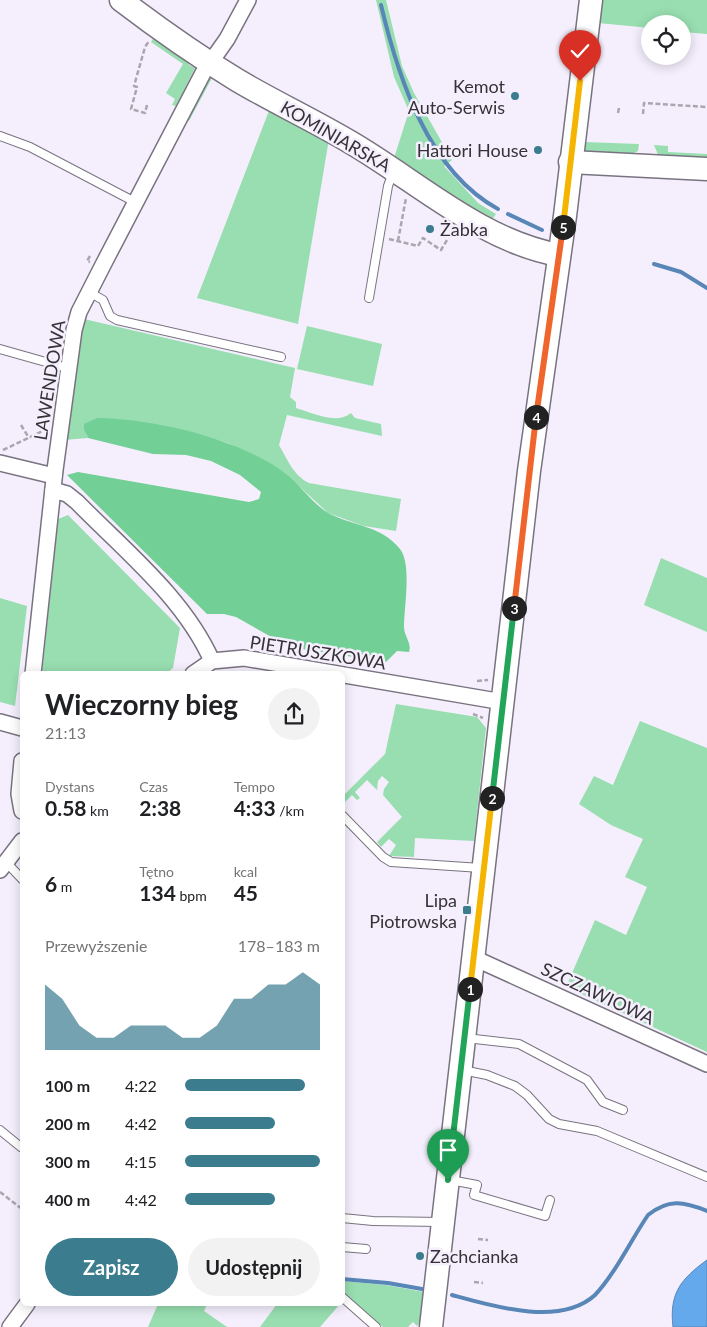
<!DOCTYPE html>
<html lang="pl">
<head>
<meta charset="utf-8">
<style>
  :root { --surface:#fff; --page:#f2f2f2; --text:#202124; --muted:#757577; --accent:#3b7c8f }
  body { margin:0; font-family:Lato,sans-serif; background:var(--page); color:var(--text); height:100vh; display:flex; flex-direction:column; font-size:19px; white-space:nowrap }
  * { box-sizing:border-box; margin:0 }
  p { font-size:16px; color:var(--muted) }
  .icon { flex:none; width:28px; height:28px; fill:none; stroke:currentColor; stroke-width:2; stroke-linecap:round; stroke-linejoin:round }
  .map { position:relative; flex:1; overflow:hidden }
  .sheet { position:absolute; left:20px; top:671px; width:325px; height:635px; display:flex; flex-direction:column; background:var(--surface); border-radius:8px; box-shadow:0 2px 12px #0003 }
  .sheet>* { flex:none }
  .controls { position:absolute; left:641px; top:15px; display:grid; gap:10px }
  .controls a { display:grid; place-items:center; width:50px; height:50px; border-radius:50%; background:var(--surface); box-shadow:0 2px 12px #0003; font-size:25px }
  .pin { position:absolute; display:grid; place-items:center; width:42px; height:42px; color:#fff; margin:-51px -21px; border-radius:50% 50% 50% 0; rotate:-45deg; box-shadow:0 0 5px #0007 }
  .pin .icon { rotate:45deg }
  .km { position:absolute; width:25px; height:25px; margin:-12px; border-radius:50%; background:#222; color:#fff; font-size:14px; line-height:25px; text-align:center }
  .round { display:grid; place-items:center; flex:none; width:52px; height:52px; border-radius:26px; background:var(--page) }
  .headline { display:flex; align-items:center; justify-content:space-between; height:85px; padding:0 25px }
  h1 { font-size:28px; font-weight:700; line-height:38px }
  .metrics { display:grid; grid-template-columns:repeat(3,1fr); gap:8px; height:85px; padding:5px 25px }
  .metrics div { display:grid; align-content:center }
  .metrics b { font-size:21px; font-weight:700 }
  .metrics small { font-size:14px; font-weight:400 }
  .metrics p { font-size:14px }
  .chart { height:140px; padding:10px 25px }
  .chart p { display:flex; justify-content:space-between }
  .chart svg { width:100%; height:90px; margin-top:5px; fill:var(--accent); opacity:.7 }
  .cta { display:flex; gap:10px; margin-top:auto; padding:10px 25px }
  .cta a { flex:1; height:58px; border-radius:30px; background:var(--accent); color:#fff; font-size:20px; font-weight:700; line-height:58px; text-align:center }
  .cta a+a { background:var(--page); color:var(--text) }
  ul { padding:0 25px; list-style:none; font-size:16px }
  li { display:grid; grid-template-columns:80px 60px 1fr; align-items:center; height:38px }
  li i { height:12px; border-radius:6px; background:var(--accent) }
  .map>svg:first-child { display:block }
  .green { fill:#98deb0 }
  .forest { fill:#72cf95 }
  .water { fill:#65a9ed; stroke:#5786b7 }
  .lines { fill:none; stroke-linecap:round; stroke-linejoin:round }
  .stream { stroke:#5786b7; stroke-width:4 }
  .lane-casing { stroke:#797380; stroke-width:10 }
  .street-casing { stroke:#797380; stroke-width:18 }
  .secondary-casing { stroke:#797380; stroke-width:25 }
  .path { stroke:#aaa5af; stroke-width:2.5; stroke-dasharray:5 2.5; stroke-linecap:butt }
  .lane { stroke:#fff; stroke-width:8 }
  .street { stroke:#fff; stroke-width:15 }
  .secondary { stroke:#fff; stroke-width:22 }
  .split-1-casing { stroke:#fff; stroke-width:10 }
  .split-2-casing { stroke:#fff; stroke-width:10 }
  .split-3-casing { stroke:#fff; stroke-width:10 }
  .split-4-casing { stroke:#fff; stroke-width:10 }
  .split-5-casing { stroke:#fff; stroke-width:10 }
  .split-6-casing { stroke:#fff; stroke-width:10 }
  .split-1 { stroke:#22a559; stroke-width:6 }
  .split-2 { stroke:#f5b400; stroke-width:6 }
  .split-3 { stroke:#22a559; stroke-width:6 }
  .split-4 { stroke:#f0652b; stroke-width:6 }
  .split-5 { stroke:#f0652b; stroke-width:6 }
  .split-6 { stroke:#f5b400; stroke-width:6 }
  .poi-dot { fill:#3b7c8f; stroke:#f5effd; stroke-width:2 }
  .labels { text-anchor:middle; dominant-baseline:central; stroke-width:5; stroke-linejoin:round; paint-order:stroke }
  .poi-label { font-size:18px; fill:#363338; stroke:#f5effd; text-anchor:end }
  .street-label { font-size:18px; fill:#363338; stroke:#f5effd }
</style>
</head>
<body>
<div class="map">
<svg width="707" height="1327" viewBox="0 0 707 1327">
  <rect width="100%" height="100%" fill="#f5effd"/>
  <!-- green -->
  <g class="green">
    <path d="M 376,0 L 386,0 L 402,66 L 414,93 L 452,160 L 444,166 L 478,203 L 496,214 L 491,221 L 394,158 L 409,111 L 394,77 Z"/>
    <path d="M 601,0 L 707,0 L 707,34 L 683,32 L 682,24 L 650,24 L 650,28 L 598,23 Z"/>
    <path d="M 154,37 L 188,59 L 189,65 L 195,68 L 176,106 L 172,105 L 175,99 L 166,93 L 183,64 L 151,42 Z"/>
    <path d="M 596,47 L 585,142 L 639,144 L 638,151 L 634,153 L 590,153 L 583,150 Z"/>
    <path d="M 215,77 L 329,138 L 385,173 L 329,139 L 298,324 L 197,298 L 270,108 L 212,78 L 189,121 L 188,120 L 210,78 Z"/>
    <path d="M 654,145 L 668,146 L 668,152 L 707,154 L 707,162 L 659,157 Z"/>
    <path d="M 84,319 L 295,368 L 290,397 L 296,402 L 296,408 C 313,413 336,425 351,413 L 355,418 L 381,424 L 382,436 L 287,415 L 279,445 C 287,459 294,476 309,483 L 401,499 L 396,531 L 364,526 L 328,513 L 285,473 L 228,443 L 179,429 L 115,419 L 86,434 L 88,438 L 64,440 Z"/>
    <path d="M 307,326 L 382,344 L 373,386 L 297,369 Z"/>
    <path d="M 68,515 L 180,628 L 173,668 L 166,674 L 42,674 L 58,519 Z"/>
    <path d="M 661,558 L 707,578 L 707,632 L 644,605 Z"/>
    <path d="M 0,598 L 27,606 L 15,706 L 0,702 Z"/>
    <path d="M 396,704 L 477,717 L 486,728 L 474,841 L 415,838 L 414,857 L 389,856 L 396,845 L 389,839 L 381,847 L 377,842 L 402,817 L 383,795 L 384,789 L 389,782 L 382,776 L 378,781 L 377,790 L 367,780 L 355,792 L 360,798 L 357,800 L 352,795 L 343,804 L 343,796 L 385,754 Z"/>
    <path d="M 640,721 L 707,748 L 707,1052 L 566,987 L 595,920 L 626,935 L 647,887 L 625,877 L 643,839 L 611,825 L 579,804 L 594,776 L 613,785 Z"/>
    <path d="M 342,1281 L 386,1285 L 424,1292 L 421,1320 L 417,1326 L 413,1322 L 408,1327 L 383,1327 L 343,1293 Z"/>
    <path d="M 158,1304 L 207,1304 L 204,1311 L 227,1327 L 148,1327 Z"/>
    <path d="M 277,1304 L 340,1304 L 320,1327 L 260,1327 Z"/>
  </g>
  <!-- forest -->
  <path class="forest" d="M 97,418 C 154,419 238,438 285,473 C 300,484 313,505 330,514 C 354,526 382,526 400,549 C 412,564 404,607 404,627 C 404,636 412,643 409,652 L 397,651 L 386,662 L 289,647 L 236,617 L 224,614 L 207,614 L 67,475 L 78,472 L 249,502 L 259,499 L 261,492 L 240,475 L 211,461 L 186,455 L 153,454 L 88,438 L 84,429 L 84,424 Z"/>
  <!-- water -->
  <path class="water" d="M 707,1260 L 707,1327 L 673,1327 C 669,1293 681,1279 707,1260 Z"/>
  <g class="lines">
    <!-- stream -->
    <g class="stream">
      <path d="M 381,5 C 398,77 428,171 498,209"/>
      <path d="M 508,214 L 542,230"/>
      <path d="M 654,264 L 681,272 L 707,288"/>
      <path d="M 342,1279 L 388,1283 L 422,1289"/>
      <path d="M 452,1295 C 492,1306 560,1327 595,1295 C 615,1274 631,1240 648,1215 C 668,1199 683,1201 707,1211"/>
    </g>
    <!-- lane casing -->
    <g class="lane-casing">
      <g id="lane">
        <path d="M 0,136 L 30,147 L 135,202"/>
        <path d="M 89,292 L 103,300 L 110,316 L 117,320 L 281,357"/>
        <path d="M 369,298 L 388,186 L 393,172"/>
        <path d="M 0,349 L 67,368"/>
        <path d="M 342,815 L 383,857 L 391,862 L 481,868"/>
        <path d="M 6,862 L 22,879"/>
        <path d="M 466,1038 L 519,1044 L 587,1080 L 603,1102 L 623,1110"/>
        <path d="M 462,1070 L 487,1075 L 515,1086 L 527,1095 L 549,1119 L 559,1124 L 597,1131 L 707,1177"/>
        <path d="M 0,1130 L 22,1148"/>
        <path d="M 450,1180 L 477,1185 L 474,1195 L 545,1216 L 550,1200"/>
        <path d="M 342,1218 L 373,1221 L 441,1222"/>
        <path d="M 342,1247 L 366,1249"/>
        <path d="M 342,1297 L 376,1327"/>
      </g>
    </g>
    <!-- street casing -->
    <g class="street-casing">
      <g id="street">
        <path d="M 0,463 L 54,476"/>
        <path d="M 53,490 L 67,494 L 77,502 C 125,551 184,598 212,661"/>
        <path d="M 33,674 L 55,470 L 74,330 L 79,312 L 104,263 L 203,73 L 227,39 L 248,0"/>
        <path d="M 193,674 L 212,661 L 244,658 L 503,702"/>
        <path d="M 0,722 L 22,728"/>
        <path d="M 22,761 L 19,794 L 22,811"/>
        <path d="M 0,870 L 22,841"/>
        <path d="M 474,958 L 707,1064"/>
        <path d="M 10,1327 L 27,1304"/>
      </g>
    </g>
    <!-- secondary casing -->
    <g class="secondary-casing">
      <g id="secondary">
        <path d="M 121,0 C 159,29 196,55 237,80 C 274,102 313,120 350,142 C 417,181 481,241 559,255"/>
        <path d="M 570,162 L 707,169"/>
        <path d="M 431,1327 L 529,471 L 565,216 L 591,0"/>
      </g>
    </g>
    <!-- path -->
    <g class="path">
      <path d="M 147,105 L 145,113 L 131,109 L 137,87 L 134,86 L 145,47 L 149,41"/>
      <path d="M 618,113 L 619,108"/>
      <path d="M 643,114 L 644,103 L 707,107"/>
      <path d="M 389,239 L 418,246 L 423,238 L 441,250 L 453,230"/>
      <path d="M 398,241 L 406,198"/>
      <path d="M 90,256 L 87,261 L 90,262"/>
      <path d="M 21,425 L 29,438"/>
      <path d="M 3,450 L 47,429"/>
      <path d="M 477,681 L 488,680"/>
      <path d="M 473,714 L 483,718"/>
      <path d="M 0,1192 L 22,1209"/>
      <path d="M 478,1239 L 488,1240"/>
      <path d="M 474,1282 L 483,1283"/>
    </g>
    <!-- lane -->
    <use href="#lane" class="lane"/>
    <!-- street -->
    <use href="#street" class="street"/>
    <!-- secondary -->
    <use href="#secondary" class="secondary"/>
  </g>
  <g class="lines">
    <!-- split-1 casing -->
    <g class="split-1-casing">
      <path id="split-1" d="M 448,1180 L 470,989"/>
    </g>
    <!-- split-2 casing -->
    <g class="split-2-casing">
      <path id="split-2" d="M 470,989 L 492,798"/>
    </g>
    <!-- split-3 casing -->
    <g class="split-3-casing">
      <path id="split-3" d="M 492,798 L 514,608"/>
    </g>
    <!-- split-4 casing -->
    <g class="split-4-casing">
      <path id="split-4" d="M 514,608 L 536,417"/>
    </g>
    <!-- split-5 casing -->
    <g class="split-5-casing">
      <path id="split-5" d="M 536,417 L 563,227"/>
    </g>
    <!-- split-6 casing -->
    <g class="split-6-casing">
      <path id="split-6" d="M 563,227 L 580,81"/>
    </g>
    <!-- split-1 -->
    <use href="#split-1" class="split-1"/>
    <!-- split-2 -->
    <use href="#split-2" class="split-2"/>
    <!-- split-3 -->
    <use href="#split-3" class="split-3"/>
    <!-- split-4 -->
    <use href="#split-4" class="split-4"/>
    <!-- split-5 -->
    <use href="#split-5" class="split-5"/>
    <!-- split-6 -->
    <use href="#split-6" class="split-6"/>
  </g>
  <!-- markers -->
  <g class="poi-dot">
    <circle cx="515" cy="96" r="5"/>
    <circle cx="538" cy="150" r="5"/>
    <circle cx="430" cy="229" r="5"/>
    <rect x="462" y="905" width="10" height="10" rx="2.5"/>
    <circle cx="420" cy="1256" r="5"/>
  </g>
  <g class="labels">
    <!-- poi labels -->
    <g class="poi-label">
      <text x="505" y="86">Kemot<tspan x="505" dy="21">Auto-Serwis</tspan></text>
      <text x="528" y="150">Hattori House</text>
      <text x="440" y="229" text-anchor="start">Żabka</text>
      <text x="457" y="900">Lipa<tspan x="457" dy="21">Piotrowska</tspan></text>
      <text x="430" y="1256" text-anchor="start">Zachcianka</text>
    </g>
    <!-- street labels -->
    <g class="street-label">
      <text transform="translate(336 136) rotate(30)">KOMINIARSKA</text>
      <text transform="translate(49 380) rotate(-81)">LAWENDOWA</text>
      <text transform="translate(318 652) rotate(9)">PIETRUSZKOWA</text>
      <text transform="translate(598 993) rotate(25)">SZCZAWIOWA</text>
    </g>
  </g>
</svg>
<div class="controls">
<a><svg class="icon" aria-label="locate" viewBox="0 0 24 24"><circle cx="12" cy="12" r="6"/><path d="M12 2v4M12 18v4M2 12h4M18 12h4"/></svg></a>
</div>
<div class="pin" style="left:448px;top:1180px;background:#1e9e55"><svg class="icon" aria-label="arrive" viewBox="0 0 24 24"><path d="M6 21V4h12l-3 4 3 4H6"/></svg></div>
<div class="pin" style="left:580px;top:81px;background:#d93025"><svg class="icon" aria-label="check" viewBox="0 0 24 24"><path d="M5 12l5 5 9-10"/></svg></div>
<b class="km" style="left:470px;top:989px">1</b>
<b class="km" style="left:492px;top:798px">2</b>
<b class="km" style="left:514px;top:608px">3</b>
<b class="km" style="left:536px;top:417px">4</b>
<b class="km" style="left:563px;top:227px">5</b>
<section class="sheet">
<div class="headline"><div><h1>Wieczorny bieg</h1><p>21:13</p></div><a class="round"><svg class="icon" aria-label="share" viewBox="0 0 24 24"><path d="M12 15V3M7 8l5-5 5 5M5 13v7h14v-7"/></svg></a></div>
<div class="metrics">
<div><p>Dystans</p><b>0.58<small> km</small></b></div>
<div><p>Czas</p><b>2:38</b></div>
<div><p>Tempo</p><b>4:33<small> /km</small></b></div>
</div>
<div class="metrics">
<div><b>6<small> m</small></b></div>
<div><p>Tętno</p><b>134<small> bpm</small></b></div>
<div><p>kcal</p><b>45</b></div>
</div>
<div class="chart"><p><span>Przewyższenie</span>178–183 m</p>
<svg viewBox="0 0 160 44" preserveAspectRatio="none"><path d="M0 44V12L10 19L20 32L30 38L40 38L50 32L60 32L70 32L80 38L90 38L100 32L110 19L120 19L130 12L140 12L150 6L160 12V44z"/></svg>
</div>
<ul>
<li><b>100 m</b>4:22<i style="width:89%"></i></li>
<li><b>200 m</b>4:42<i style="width:67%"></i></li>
<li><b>300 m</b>4:15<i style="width:100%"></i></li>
<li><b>400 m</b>4:42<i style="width:67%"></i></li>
</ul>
<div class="cta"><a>Zapisz</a><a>Udostępnij</a></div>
</section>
</div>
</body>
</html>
